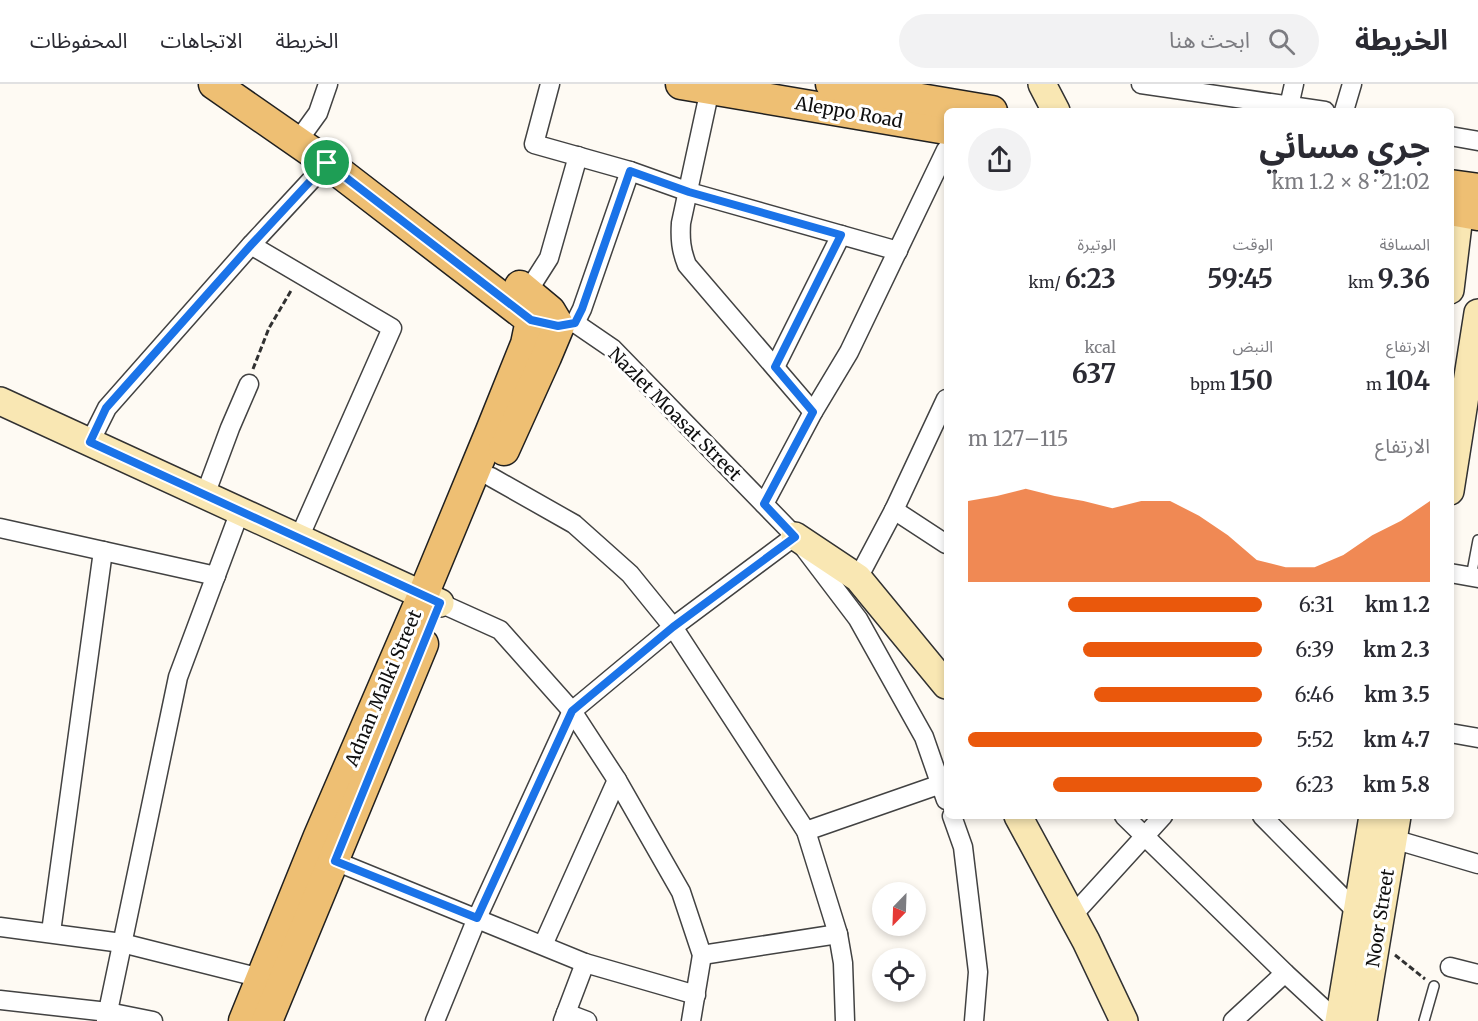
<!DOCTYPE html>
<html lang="ar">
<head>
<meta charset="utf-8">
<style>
  :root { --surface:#fff; --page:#f2f2f3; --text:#2b2b33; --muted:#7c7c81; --line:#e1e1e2; --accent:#ea580c }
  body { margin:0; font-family:Merriweather,"Noto Sans Arabic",serif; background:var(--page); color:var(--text); direction:rtl; height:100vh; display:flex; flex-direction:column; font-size:22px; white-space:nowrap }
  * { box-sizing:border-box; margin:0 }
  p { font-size:20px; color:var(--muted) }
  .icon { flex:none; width:33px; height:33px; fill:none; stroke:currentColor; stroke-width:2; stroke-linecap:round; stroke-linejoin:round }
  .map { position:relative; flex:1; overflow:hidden; direction:ltr }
  .panel { position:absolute; left:944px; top:24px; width:510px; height:711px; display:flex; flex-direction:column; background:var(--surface); border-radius:9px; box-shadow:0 3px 9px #0003; direction:rtl }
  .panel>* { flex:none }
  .needle { width:39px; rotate:203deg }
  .tools { position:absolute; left:872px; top:798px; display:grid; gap:12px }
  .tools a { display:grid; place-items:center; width:54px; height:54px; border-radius:50%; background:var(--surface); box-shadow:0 3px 9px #0003; font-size:30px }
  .pin { position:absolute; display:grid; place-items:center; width:51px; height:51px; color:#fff; margin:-26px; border:3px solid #fff; border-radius:50%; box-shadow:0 2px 6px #0007 }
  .round { display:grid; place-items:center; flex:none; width:63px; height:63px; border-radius:32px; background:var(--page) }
  .summary { display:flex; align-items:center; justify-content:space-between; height:102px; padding:0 24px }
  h1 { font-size:33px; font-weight:700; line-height:45px }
  .stats { display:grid; grid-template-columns:repeat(3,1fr); gap:9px; height:102px; padding:6px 24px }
  .stats div { display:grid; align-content:center }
  .stats b { font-size:26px; font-weight:700 }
  .stats small { font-size:16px; font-weight:400 }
  .stats p { font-size:16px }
  .chart { height:168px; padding:12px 24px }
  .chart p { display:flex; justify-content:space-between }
  .chart svg { width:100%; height:108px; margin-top:6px; fill:var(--accent); opacity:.7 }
  ul { padding:0 24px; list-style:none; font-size:20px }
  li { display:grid; grid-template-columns:96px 72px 1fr; align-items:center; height:45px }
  li i { height:15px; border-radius:8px; background:var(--accent) }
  header { display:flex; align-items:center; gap:36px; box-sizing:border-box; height:84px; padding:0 30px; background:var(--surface); border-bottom:2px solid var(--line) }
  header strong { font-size:28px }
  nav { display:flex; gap:33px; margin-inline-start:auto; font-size:21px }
  .search { width:420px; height:54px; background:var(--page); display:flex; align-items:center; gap:15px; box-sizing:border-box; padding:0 21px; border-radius:33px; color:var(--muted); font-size:22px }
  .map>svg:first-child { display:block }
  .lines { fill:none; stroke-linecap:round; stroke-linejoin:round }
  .lane-casing { stroke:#424242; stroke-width:12 }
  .street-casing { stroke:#424242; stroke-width:21 }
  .secondary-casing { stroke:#313131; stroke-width:30 }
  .primary-casing { stroke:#202020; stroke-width:33 }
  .path { stroke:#313131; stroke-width:3; stroke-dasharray:6 3; stroke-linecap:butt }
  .lane { stroke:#fff; stroke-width:9 }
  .street { stroke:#fff; stroke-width:18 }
  .secondary { stroke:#f9e7b3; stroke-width:27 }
  .primary { stroke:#eebf73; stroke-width:30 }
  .route-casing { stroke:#fff; stroke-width:12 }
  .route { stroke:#1a73e8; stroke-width:8 }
  .labels { text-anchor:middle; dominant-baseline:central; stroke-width:6; stroke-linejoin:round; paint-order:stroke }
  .street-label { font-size:18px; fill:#0f0f0f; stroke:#fff }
</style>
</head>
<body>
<header>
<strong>الخريطة</strong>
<div class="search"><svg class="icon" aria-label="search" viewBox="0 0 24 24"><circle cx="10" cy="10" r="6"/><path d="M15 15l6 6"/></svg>ابحث هنا</div>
<nav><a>الخريطة</a><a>الاتجاهات</a><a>المحفوظات</a></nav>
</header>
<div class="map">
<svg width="1478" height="937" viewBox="0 0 1478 937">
  <rect width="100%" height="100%" fill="#fefaf3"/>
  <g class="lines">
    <!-- lane casing -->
    <g class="lane-casing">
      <g id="lane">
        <path d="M 1471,493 L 1478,456"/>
        <path d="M 1424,937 L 1434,902"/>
      </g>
    </g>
    <!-- street casing -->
    <g class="street-casing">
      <g id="street">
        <path d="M 550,0 L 534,60 L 630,87 L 689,108 L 898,167"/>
        <path d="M 708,0 L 710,5 L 681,139 C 680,155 681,166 687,181 L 813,328"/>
        <path d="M 1141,0 L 1325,27"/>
        <path d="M 1289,22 L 1294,0"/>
        <path d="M 1344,27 L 1352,0"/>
        <path d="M 305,47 L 318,29 L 328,0"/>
        <path d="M 1450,52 L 1478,57"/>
        <path d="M 251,161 L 392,244 L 299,454"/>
        <path d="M 528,207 L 549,174 L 578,72"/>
        <path d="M 575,239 L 582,225 L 630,87"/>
        <path d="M 550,240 L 559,242 L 575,239 L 613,265 L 795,452 L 858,535 L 924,653 L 946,716"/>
        <path d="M 775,283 L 841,151"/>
        <path d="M 90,358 L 107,324 L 251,161 L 327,79"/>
        <path d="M 491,393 L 574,440 L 630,490 L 673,543 L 806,747 L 838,850 L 843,879 L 845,937"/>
        <path d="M 205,411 L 230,344 L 249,300"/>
        <path d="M 764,420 L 813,328 L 849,268 L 946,66"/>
        <path d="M 894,426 L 946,460"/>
        <path d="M 0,444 L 216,492"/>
        <path d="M 1450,489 L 1478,494"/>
        <path d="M 858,494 L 894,426 L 946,315"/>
        <path d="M 440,519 L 500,546 L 572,627 L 617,696 L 681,808 L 702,871 L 691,937"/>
        <path d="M 1450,649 L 1478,654"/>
        <path d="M 952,732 L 963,763 L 978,888 L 974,937"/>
        <path d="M 1124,732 L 1285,889 L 1337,937"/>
        <path d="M 1262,732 L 1357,828"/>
        <path d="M 806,747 L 941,700"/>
        <path d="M 1393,755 L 1478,780"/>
        <path d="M 335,777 L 585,879 L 696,911"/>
        <path d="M 1072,832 L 1163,732"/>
        <path d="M 0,843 L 122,859 L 269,896"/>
        <path d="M 51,848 L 103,467"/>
        <path d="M 543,861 L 617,696"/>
        <path d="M 702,871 L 838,850"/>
        <path d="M 1450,883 L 1478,890"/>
        <path d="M 0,916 L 108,928 L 153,937"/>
        <path d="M 566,929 L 587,937"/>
        <path d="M 106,937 L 178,593 L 240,427"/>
        <path d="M 435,937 L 477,834 L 572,627 L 673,543 L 795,452"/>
        <path d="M 563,937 L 585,879"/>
        <path d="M 1233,937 L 1285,889"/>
      </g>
    </g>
    <!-- secondary casing -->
    <g class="secondary-casing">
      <g id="secondary">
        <path d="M 1042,0 L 1056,27"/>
        <path d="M 1450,206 L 1462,107"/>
        <path d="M 0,317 L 440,519"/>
        <path d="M 1450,407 L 1478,229"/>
        <path d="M 795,452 L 858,494 L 946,601"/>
        <path d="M 1018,732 L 1086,857 L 1124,937"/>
        <path d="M 1339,937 L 1373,732"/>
        <path d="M 1363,937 L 1397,732"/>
      </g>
    </g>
    <!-- primary casing -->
    <g class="primary-casing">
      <g id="primary">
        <path d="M 214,0 L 322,75 L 531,236 L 526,260 L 491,347 L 423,511 L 319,752 L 244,937"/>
        <path d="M 681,0 L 946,45"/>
        <path d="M 831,0 L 992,27"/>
        <path d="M 1450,101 L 1478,105"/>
        <path d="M 1450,126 L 1478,131"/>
        <path d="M 504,366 L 546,273 L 559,242 L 550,227 L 520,202"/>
        <path d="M 267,937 L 423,560"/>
      </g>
    </g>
    <!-- path -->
    <g class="path">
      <path d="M 253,285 L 269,244 L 292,205"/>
      <path d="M 1395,871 L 1425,895"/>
    </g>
    <!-- lane -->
    <use href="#lane" class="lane"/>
    <!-- street -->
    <use href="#street" class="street"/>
    <!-- secondary -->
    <use href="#secondary" class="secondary"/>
    <!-- primary -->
    <use href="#primary" class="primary"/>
  </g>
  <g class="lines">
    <!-- route casing -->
    <g class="route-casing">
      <path id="route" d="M 327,79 L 531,236 L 558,242 L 575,239 L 582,225 L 630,87 L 689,108 L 841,151 L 775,283 L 813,328 L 764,420 L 795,453 L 673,543 L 572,627 L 477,834 L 335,777 L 440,519 L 90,358 L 106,324 L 251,161 Z"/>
    </g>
    <!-- route -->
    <use href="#route" class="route"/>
  </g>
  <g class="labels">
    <!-- street labels -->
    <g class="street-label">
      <text transform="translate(849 28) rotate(10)">Aleppo Road</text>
      <text transform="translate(675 330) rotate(45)">Nazlet Moasat Street</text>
      <text transform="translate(383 604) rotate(-67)">Adnan Malki Street</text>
      <text transform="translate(1380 834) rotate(-81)">Noor Street</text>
    </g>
  </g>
</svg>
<div class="tools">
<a><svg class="needle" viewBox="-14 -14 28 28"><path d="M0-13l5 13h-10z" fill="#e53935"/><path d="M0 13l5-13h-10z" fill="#7c7c81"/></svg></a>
<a><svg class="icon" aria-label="locate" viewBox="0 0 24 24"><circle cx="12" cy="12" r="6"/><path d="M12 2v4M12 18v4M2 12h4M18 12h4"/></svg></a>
</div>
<div class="pin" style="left:327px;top:79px;background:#1e9e55"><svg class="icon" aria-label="arrive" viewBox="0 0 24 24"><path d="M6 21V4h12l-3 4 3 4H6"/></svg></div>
<section class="panel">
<div class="summary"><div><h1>جري مسائي</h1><p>21:02 · 8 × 1.2 km</p></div><a class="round"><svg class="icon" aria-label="share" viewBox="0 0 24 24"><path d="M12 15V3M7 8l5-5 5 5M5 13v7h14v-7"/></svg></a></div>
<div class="stats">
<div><p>المسافة</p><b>9.36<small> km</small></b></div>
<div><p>الوقت</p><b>59:45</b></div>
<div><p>الوتيرة</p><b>6:23<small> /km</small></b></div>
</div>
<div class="stats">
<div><p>الارتفاع</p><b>104<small> m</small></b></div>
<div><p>النبض</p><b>150<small> bpm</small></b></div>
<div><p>kcal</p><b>637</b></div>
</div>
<div class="chart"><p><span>الارتفاع</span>115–127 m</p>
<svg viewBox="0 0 160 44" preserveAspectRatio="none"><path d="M0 44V11L10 9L20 6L30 9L40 11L50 14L60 11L70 11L80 17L90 25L100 35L110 38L120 38L130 33L140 25L150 19L160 11V44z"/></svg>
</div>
<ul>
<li><b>1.2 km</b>6:31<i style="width:66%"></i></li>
<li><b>2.3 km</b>6:39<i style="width:61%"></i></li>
<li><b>3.5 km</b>6:46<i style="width:57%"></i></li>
<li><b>4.7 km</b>5:52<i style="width:100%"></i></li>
<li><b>5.8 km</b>6:23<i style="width:71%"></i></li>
</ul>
</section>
</div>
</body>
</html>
